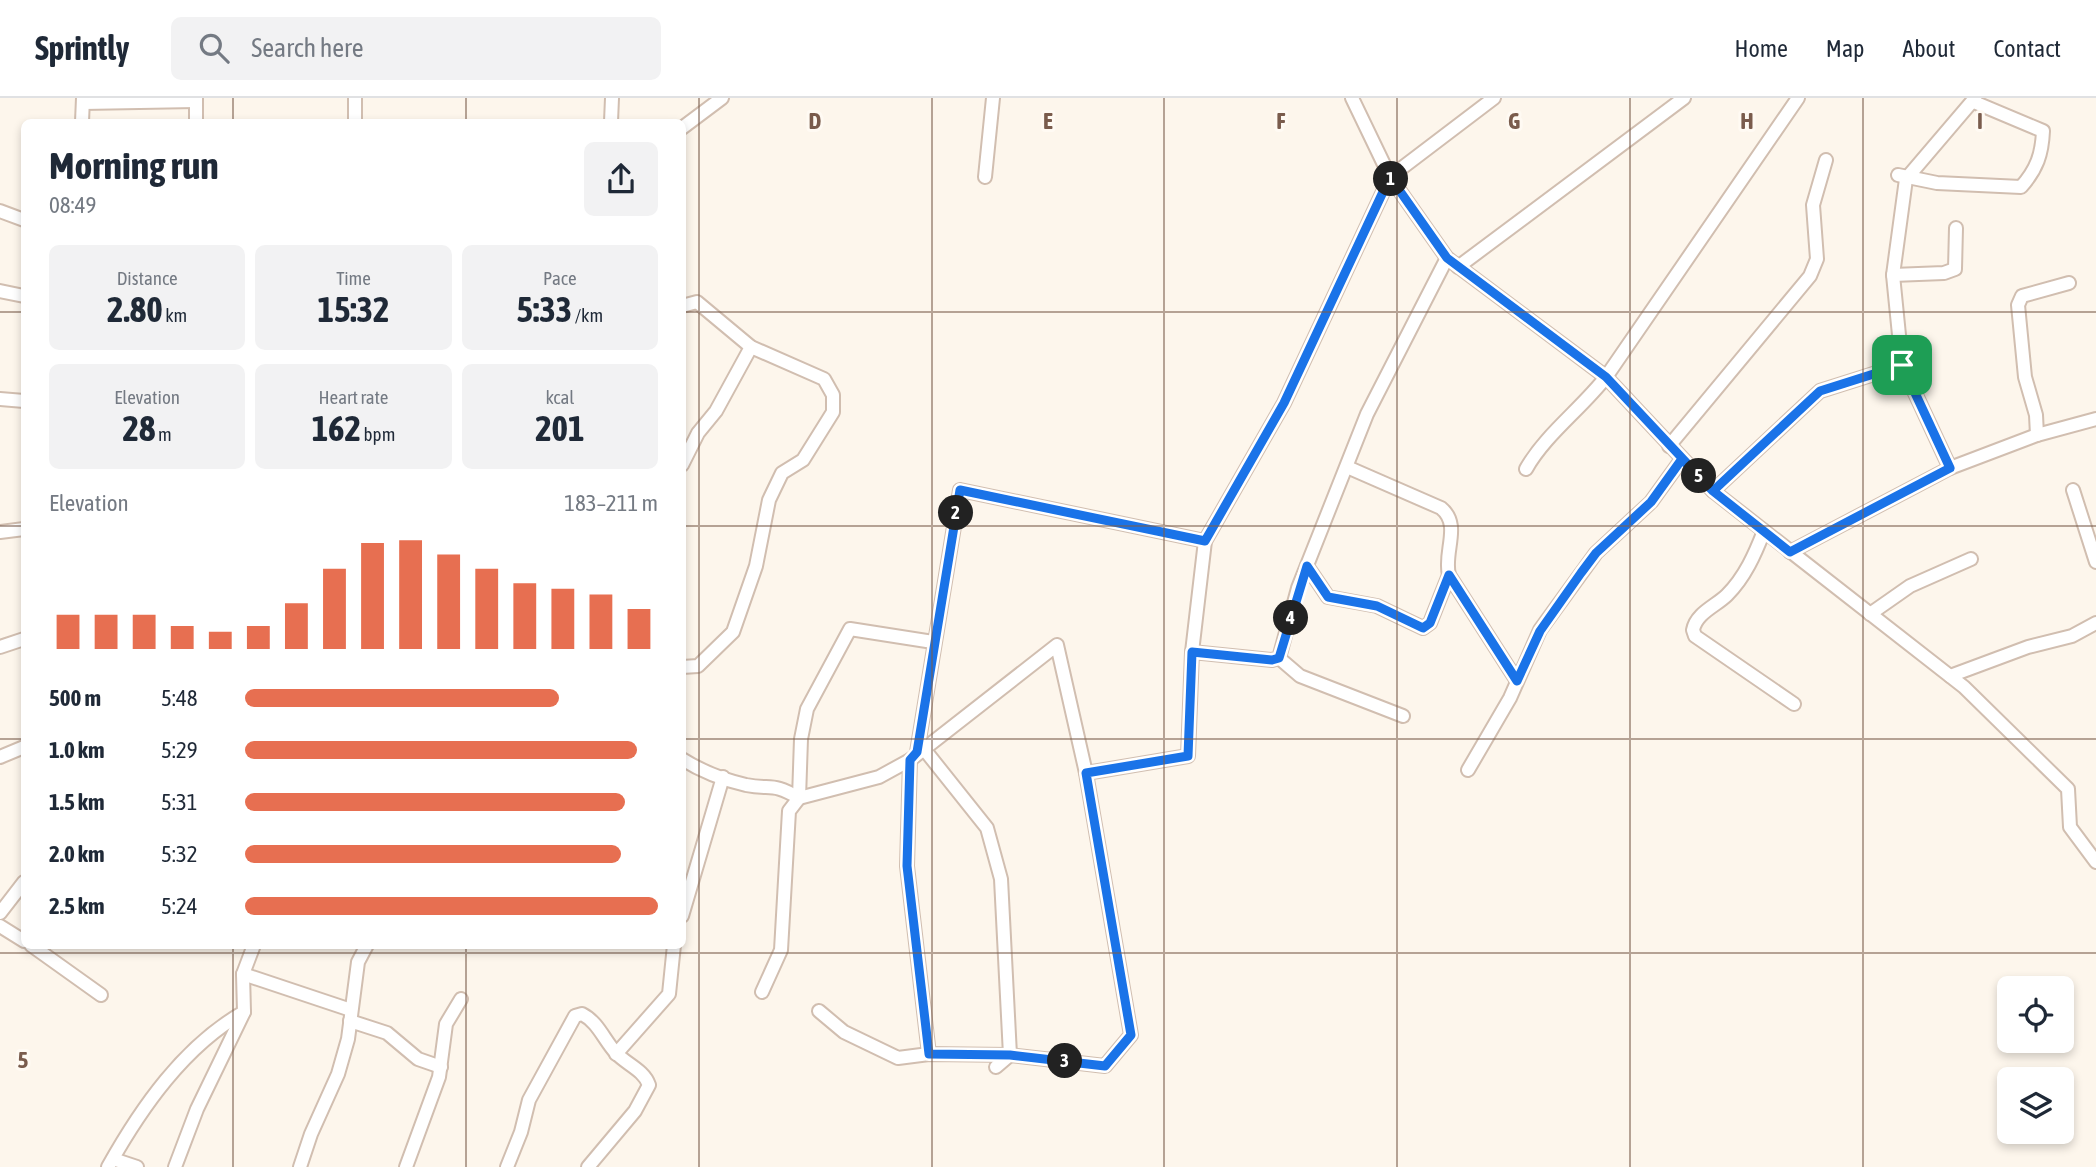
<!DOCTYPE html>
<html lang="en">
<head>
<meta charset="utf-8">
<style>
  :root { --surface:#fff; --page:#f2f2f3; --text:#1f2937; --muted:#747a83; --line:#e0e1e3; --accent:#e76f51 }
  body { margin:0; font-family:"Asap Condensed",sans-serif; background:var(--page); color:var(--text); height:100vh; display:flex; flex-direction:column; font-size:26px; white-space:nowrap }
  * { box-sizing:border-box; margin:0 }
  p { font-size:23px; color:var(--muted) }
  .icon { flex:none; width:38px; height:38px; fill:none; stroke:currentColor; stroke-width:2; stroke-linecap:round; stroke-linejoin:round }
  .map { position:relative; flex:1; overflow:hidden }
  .panel { position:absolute; left:21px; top:21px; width:665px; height:830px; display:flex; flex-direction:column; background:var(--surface); border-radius:10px; box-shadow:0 4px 10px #0003 }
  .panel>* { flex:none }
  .controls { position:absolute; left:1997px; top:878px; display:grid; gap:14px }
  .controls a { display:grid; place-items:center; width:77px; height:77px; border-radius:10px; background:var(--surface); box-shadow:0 4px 10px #0003; font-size:35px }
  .pin { position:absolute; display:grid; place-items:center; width:60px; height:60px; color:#fff; margin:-30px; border-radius:14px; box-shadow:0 4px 10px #0006 }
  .km { position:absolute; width:35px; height:35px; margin:-18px; border-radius:50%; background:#222; color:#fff; font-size:19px; line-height:35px; text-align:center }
  .round { display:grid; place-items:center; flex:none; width:74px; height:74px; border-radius:10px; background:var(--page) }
  .overview { display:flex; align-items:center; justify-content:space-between; height:119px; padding:0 28px }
  h1 { font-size:38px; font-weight:700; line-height:52px }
  .stats { display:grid; grid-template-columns:repeat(3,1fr); gap:10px; height:119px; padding:7px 28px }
  .stats div { display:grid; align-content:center; border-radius:10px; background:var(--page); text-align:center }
  .stats b { font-size:35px; font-weight:700 }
  .stats small { font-size:19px; font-weight:400 }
  .stats p { font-size:19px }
  .chart { height:196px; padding:14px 28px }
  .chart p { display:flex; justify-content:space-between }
  .chart svg { width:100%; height:126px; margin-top:7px; stroke:var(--accent); stroke-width:6 }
  ul { padding:0 28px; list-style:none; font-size:23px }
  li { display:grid; grid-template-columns:112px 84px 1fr; align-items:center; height:52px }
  li i { height:18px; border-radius:9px; background:var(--accent) }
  header { display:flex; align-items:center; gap:42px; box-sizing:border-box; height:98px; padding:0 35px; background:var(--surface); border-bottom:2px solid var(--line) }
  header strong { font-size:33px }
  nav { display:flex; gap:38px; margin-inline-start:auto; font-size:24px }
  .search { width:490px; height:63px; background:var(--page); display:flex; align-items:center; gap:18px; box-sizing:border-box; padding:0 24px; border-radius:10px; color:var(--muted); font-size:26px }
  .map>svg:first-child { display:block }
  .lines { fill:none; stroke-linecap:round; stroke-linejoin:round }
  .minor-casing { stroke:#d1beb0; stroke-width:16 }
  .minor { stroke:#fff; stroke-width:12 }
  .route-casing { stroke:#fff; stroke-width:14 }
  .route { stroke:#1a73e8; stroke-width:9 }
  .grid { fill:none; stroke:#7a5c4d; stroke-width:2; stroke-opacity:0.55 }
  .grid-label { font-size:23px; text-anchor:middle; font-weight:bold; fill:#7a5c4d; stroke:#fffaf3; stroke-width:6; stroke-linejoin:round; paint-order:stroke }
</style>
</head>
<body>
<header>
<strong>Sprintly</strong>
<div class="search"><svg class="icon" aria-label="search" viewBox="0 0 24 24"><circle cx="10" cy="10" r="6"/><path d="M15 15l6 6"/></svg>Search here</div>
<nav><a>Home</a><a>Map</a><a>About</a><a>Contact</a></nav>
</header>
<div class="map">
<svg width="2096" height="1069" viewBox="0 0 2096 1069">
  <rect width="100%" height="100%" fill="#fdf6ec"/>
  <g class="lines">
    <!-- minor casing -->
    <g class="minor-casing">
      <g id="minor">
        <path d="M 196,0 L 196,24"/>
        <path d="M 355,0 L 355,24"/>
        <path d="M 1352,0 L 1390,79 L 1447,160 L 1606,279 L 1713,393 L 1964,589 L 2068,691 L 2070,729 L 2096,764"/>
        <path d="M 83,5 L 196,3"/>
        <path d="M 82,24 L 83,0"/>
        <path d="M 611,24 L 612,0"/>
        <path d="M 682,30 L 722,0"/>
        <path d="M 1898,77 L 1937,85 L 2021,89 C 2037,71 2042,56 2043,33 L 1974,4"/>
        <path d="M 985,79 L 993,0"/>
        <path d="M 0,113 L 24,122"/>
        <path d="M 1458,169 L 1684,0"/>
        <path d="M 1893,177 L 1944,175 L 1955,171 L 1956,130"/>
        <path d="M 0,193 L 24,198"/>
        <path d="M 682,208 L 697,204 L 751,249 L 824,281 L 833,297 L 833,314 L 803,362 L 782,375 L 769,402 L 756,468 L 733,534 L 698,568 L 682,569"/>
        <path d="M 0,301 L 24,303"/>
        <path d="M 2037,337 L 2036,317 L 2025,279 L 2018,207 L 2022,198 L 2069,185"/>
        <path d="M 1669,348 L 1810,178 L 1817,161 L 1813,107 L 1826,62"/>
        <path d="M 682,367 L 698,335 L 716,313 L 751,249"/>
        <path d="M 1347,369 L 1441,410 C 1462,427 1443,454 1449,477 L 1517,583"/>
        <path d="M 1950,370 L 1902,267 L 1893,177 L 1906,81 L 1975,0"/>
        <path d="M 1526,371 C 1545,337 1581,311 1606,279 L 1798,0"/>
        <path d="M 2073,392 L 2096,464"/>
        <path d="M 1713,393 L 1820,293 L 1902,267"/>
        <path d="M 1764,433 C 1755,456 1745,479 1727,497 C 1716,508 1696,515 1693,532 L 1695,538 L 1794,606"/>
        <path d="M 0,434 L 24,431"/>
        <path d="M 1790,454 L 1950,370 L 2037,337 L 2096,321"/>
        <path d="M 1307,468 L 1328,499 L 1377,508 L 1423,530 L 1430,525 L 1449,477"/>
        <path d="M 1870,516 L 1910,488 L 1971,461"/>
        <path d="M 0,549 L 24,541"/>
        <path d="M 1192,554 L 1205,443 L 1284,305 L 1390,79 L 1494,0"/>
        <path d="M 1279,560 L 1300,578 L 1403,618"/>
        <path d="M 1950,578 L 2028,549 L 2072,538 L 2096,525"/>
        <path d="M 924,651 L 987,730 L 1001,781 L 1010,957 L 996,969"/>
        <path d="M 917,654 L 960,392 L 1205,443"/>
        <path d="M 0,659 L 24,649"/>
        <path d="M 682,661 C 701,673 724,682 746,687 C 772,692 772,684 799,700 L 879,679 L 910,662 L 1057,547 L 1086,675 L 1131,937 L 1105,968 L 1010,957 L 929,956 L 898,960 L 844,934 L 819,913"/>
        <path d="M 910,662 L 907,768 L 929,956"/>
        <path d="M 1468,672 L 1510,600 L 1540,532 L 1596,455 L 1651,404 L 1682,361"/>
        <path d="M 1086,675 L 1188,658 L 1192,554 L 1272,562 L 1279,560 L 1298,490 L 1367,316 L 1447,160"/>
        <path d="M 0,815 L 24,784"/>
        <path d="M 682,818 L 723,679"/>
        <path d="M 0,828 L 24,843"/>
        <path d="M 31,847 L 101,897"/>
        <path d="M 243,876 L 351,912"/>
        <path d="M 762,894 L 781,852 L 789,713 L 799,700 L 801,641 L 807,611 L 850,531 L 933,544"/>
        <path d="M 350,923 L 387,935 L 418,961 L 441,969"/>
        <path d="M 616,956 L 669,896 L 674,847"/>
        <path d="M 113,1061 L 137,1069"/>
        <path d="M 108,1069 C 141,1010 184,948 244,914"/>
        <path d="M 175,1069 L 197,1011 L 244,914 L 243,876 L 254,847"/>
        <path d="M 300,1069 L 311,1036 L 338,976 L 348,941 L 358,864 L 367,847"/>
        <path d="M 406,1069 L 439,979 L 446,926 L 461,901"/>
        <path d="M 507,1069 L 521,1034 L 529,1002 L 575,918 L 582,916 C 598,924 604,942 616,955 C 626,966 644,972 649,987 L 635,1013 L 588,1069"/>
      </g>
    </g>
    <!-- minor -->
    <use href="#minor" class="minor"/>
  </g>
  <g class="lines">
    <!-- route casing -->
    <g class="route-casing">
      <path id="route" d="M 1902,267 L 1820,293 L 1713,393 L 1606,279 L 1447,160 L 1390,79 L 1284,305 L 1205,443 L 960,392 L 917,654 L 910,662 L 907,768 L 929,956 L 1010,957 L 1105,968 L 1131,937 L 1086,675 L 1188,658 L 1192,554 L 1272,562 L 1279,560 L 1307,468 L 1328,499 L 1377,508 L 1423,530 L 1430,525 L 1449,477 L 1517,583 L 1540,533 L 1581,475 L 1596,455 L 1651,404 L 1682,361 L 1713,393 L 1790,454 L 1950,370 L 1902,267"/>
    </g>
    <!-- route -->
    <use href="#route" class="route"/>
  </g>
  <!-- grid -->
  <path class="grid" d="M 233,0 L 233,24M 466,0 L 466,24M 699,0 L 699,1069M 932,0 L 932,1069M 1164,0 L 1164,1069M 1397,0 L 1397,1069M 1630,0 L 1630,1069M 1863,0 L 1863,1069M 0,214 L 24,214M 682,214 L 2096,214M 0,428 L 24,428M 682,428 L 2096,428M 0,641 L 24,641M 682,641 L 2096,641M 233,847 L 233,1069M 466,847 L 466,1069M 0,855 L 2096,855"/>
  <g class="grid-label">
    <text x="815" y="31">D</text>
    <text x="1048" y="31">E</text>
    <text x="1281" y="31">F</text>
    <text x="1514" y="31">G</text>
    <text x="1747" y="31">H</text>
    <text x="1980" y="31">I</text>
    <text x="23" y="970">5</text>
  </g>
</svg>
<div class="controls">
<a><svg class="icon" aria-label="locate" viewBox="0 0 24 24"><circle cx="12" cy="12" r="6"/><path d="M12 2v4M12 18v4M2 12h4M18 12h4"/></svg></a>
<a><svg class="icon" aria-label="layers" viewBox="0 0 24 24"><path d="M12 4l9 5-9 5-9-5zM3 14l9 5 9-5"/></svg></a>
</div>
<div class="pin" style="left:1902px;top:267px;background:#1e9e55"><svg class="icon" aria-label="arrive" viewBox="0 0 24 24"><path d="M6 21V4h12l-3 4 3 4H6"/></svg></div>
<b class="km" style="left:1391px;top:81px">1</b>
<b class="km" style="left:956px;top:415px">2</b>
<b class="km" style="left:1065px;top:963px">3</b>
<b class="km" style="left:1291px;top:520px">4</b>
<b class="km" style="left:1699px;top:378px">5</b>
<section class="panel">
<div class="overview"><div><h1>Morning run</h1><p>08:49</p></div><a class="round"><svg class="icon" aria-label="share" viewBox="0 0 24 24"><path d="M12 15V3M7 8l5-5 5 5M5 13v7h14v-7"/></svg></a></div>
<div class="stats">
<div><p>Distance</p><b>2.80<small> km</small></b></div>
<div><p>Time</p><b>15:32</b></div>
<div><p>Pace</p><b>5:33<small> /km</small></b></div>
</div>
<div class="stats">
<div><p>Elevation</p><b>28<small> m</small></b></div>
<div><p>Heart rate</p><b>162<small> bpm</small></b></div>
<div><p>kcal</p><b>201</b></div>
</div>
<div class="chart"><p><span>Elevation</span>183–211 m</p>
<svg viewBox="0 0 160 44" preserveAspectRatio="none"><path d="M5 44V32M15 44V32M25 44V32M35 44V36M45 44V38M55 44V36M65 44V28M75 44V16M85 44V7M95 44V6M105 44V11M115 44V16M125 44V21M135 44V23M145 44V25M155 44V30"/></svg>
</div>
<ul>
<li><b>500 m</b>5:48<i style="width:76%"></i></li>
<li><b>1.0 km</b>5:29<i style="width:95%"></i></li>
<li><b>1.5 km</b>5:31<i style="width:92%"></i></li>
<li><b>2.0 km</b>5:32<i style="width:91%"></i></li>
<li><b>2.5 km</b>5:24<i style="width:100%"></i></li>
</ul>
</section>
</div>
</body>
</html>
